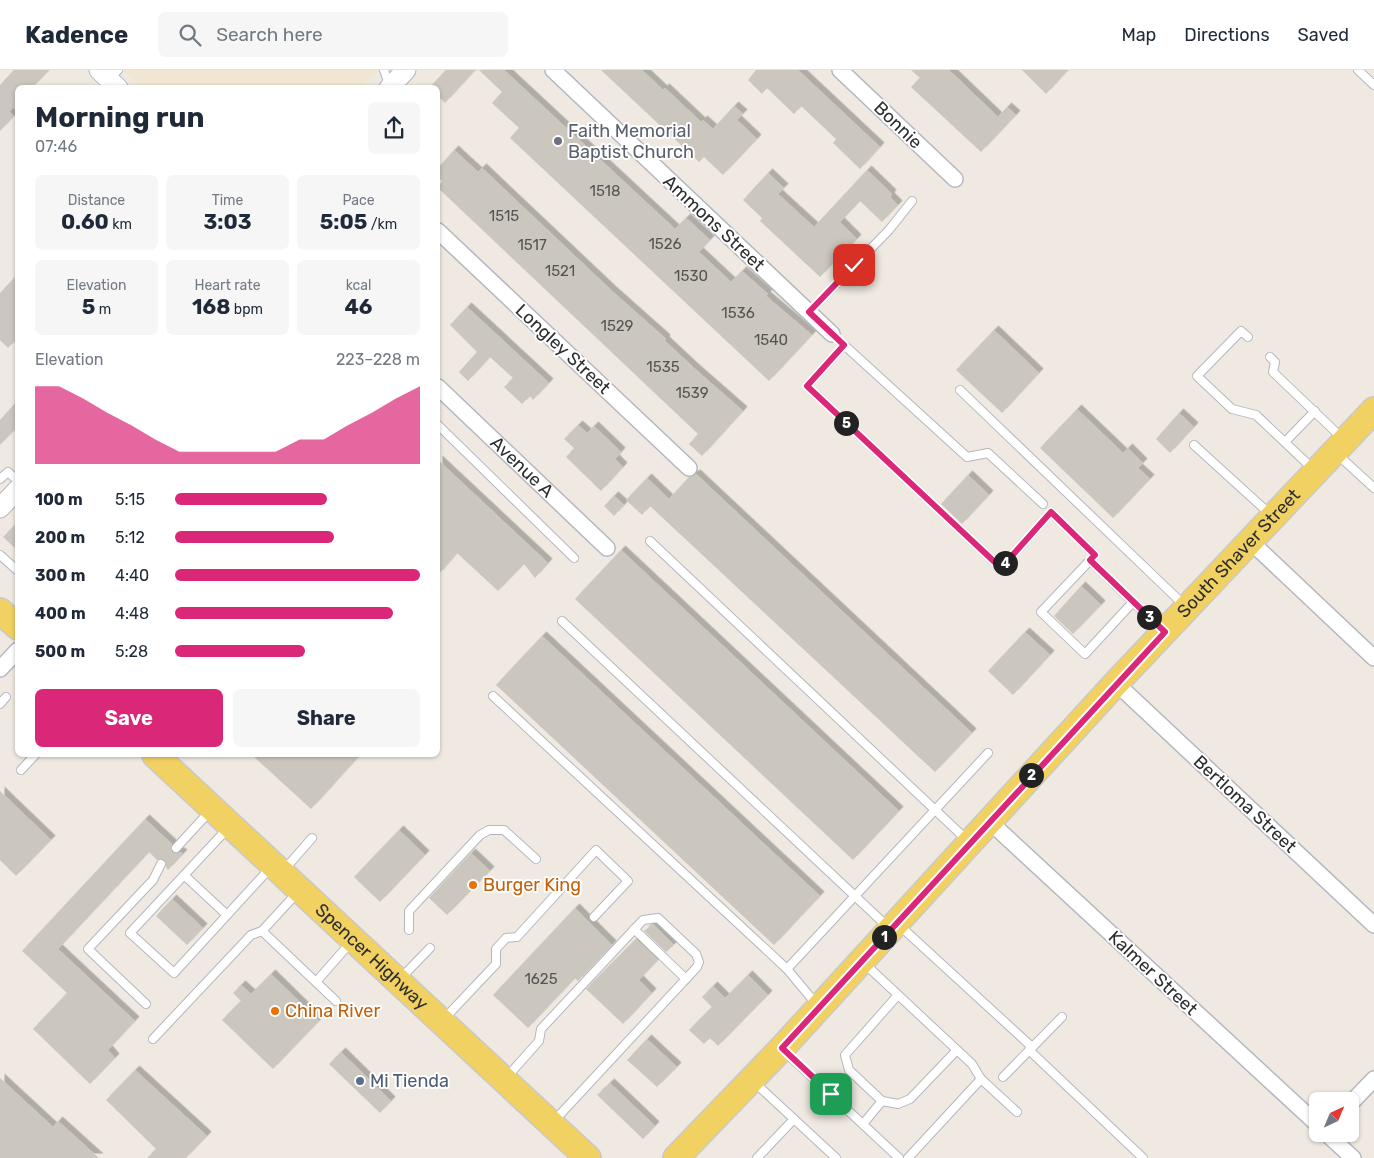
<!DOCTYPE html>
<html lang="en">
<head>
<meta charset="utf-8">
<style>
  :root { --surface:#fff; --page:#f6f6f7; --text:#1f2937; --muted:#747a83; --line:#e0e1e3; --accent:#db2777 }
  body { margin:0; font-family:Rubik,sans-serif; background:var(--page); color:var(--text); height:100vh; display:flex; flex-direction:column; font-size:19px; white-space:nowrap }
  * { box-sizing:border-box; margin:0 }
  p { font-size:16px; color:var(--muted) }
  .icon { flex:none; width:28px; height:28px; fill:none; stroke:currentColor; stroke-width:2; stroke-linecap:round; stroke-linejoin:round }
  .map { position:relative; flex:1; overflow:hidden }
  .sheet { position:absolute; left:15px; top:15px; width:425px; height:672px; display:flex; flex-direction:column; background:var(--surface); border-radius:8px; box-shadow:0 1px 4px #0004 }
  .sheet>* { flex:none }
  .needle { width:32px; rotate:44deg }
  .tools { position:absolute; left:1309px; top:1022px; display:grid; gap:10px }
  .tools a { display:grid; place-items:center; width:50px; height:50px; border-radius:8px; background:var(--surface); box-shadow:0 1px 4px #0004; font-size:25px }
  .pin { position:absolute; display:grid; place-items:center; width:42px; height:42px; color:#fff; margin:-21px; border-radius:10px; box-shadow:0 2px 8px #0006 }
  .km { position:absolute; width:25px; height:25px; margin:-12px; border-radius:50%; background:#222; color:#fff; font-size:14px; line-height:25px; text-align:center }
  .round { display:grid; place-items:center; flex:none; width:52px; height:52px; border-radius:8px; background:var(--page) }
  .headline { display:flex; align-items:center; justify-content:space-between; height:85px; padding:0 20px }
  h1 { font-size:28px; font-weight:700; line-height:38px }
  .metrics { display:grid; grid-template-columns:repeat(3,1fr); gap:8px; height:85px; padding:5px 20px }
  .metrics div { display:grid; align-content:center; border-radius:8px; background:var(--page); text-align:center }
  .metrics b { font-size:21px; font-weight:700 }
  .metrics small { font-size:14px; font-weight:400 }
  .metrics p { font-size:14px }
  .chart { height:140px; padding:10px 20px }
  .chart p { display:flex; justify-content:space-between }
  .chart svg { width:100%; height:90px; margin-top:5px; fill:var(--accent); opacity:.7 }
  .action { display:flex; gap:10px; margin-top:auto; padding:10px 20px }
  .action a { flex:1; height:58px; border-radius:8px; background:var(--accent); color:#fff; font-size:20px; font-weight:700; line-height:58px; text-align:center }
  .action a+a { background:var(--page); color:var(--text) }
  ul { padding:0 20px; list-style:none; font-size:16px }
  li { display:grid; grid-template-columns:80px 60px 1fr; align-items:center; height:38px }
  li i { height:12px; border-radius:6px; background:var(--accent) }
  header { display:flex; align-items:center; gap:30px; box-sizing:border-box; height:70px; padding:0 25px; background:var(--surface); border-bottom:1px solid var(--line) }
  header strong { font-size:24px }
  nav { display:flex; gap:28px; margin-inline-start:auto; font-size:18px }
  .search { width:350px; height:45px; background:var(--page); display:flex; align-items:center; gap:12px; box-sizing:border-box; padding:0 18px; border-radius:8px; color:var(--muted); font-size:19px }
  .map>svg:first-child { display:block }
  .education { fill:#f0e6d1 }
  .building { fill:#cbc7bf; filter:url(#shadow) }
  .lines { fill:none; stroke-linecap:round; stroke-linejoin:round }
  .service-casing { stroke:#b4b7c1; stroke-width:10 }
  .minor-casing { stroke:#b4b7c1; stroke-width:18 }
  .tertiary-casing { stroke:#b4b7c1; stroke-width:21 }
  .primary-casing { stroke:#c9c9c9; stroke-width:28 }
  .service { stroke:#fff; stroke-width:8 }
  .minor { stroke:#fff; stroke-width:15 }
  .tertiary { stroke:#fff; stroke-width:19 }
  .primary { stroke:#f2d163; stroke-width:25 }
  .route-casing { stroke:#fff; stroke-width:10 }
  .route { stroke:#db2777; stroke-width:6 }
  .worship-dot { fill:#6b7280; stroke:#fff; stroke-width:2 }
  .food-dot { fill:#e8710a; stroke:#fff; stroke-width:2 }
  .service-dot { fill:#5c6f8a; stroke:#fff; stroke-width:2 }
  .labels { text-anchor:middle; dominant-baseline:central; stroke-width:4; stroke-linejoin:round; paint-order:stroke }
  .number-label { font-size:15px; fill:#555452 }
  .street-label { font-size:18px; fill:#2e2e2e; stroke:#fff }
  .worship-label { font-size:18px; fill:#5b616d; stroke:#fff; text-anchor:start }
  .food-label { font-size:18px; fill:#c56008; stroke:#fff; text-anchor:start }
  .service-label { font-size:18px; fill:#4e5e75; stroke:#fff; text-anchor:start }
</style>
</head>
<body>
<header>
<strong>Kadence</strong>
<div class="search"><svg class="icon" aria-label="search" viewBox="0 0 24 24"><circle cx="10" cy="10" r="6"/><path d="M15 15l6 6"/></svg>Search here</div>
<nav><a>Map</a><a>Directions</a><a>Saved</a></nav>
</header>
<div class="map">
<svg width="1374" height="1088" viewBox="0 0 1374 1088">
  <defs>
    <filter id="shadow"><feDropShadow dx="4.5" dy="-4.5" stdDeviation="0" flood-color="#0004"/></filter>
  </defs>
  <rect width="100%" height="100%" fill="#efe9e1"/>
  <!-- education -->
  <path class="education" d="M 122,0 L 380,0 L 359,18 L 141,17 Z"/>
  <!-- building -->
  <g class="building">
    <path d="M 14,0 L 49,0 L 32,18 L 18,18 L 18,33 L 9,42 L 14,46 L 0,61 L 0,15 Z"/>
    <path d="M 446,0 L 475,0 L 445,33 L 438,26 L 438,18 L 429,18 Z"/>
    <path d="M 479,0 L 504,0 L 675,159 L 686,148 L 710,170 L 699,182 L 731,212 L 742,201 L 768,224 L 766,226 L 812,265 L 769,311 L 510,68 L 519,58 L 492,33 L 502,22 Z"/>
    <path d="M 601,0 L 642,0 L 663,20 L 665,18 L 701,52 L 703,50 L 713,59 L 734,36 L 743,44 L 737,50 L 757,69 L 723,105 L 704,87 L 699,92 Z"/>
    <path d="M 756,0 L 798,0 L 880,77 L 860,99 L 833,73 L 836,69 L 801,36 L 794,44 L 767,18 L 762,24 L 748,10 Z"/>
    <path d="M 911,0 L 949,0 L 998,47 L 1007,37 L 1016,45 L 981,82 L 911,17 L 920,8 Z"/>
    <path d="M 1022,0 L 1068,0 L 1046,24 Z"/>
    <path d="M 454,80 L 478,102 L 482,98 L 612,221 L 666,269 L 665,271 L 694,298 L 743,341 L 702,386 L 689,374 L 698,364 L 438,118 L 442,111 L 438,107 L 438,98 Z"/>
    <path d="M 867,100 L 892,124 L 890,127 L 898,135 L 882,152 L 860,131 L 840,152 L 857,169 L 820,207 L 760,151 L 762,148 L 743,130 L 768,103 L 784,118 L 778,124 L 814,157 Z"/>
    <path d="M 18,204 L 18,268 L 8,278 L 0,270 L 0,223 Z"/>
    <path d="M 467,237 L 549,313 L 533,330 L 530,326 L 522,334 L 504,317 L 513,308 L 490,287 L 468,311 L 459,302 L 477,282 L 450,255 Z"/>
    <path d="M 994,260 L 1039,303 L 1002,343 L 956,300 Z"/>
    <path d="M 18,330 L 18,356 L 0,375 L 0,350 Z"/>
    <path d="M 1077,339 L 1123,383 L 1128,378 L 1143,393 L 1138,398 L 1150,409 L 1113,448 L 1040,378 Z"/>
    <path d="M 1179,343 L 1194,357 L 1170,383 L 1156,369 Z"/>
    <path d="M 578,355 L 587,363 L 594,356 L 621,382 L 615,389 L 623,397 L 601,421 L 566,387 L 574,378 L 564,369 Z"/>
    <path d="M 438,390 L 548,493 L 535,508 L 524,494 L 498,521 L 457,483 L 438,505 Z"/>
    <path d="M 696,404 L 972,663 L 935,702 L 650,436 L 642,445 L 626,430 L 647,408 L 669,429 L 689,407 Z"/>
    <path d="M 968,405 L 989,425 L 962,454 L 941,434 Z"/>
    <path d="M 614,426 L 624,435 L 614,446 L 604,436 Z"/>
    <path d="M 18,452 L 18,481 L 3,467 Z"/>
    <path d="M 621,480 L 899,741 L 853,790 L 575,529 Z"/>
    <path d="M 1081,516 L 1101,535 L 1073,564 L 1054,546 Z"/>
    <path d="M 1025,562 L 1050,585 L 1013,625 L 988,601 Z"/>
    <path d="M 542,566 L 820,826 L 774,875 L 496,615 Z"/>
    <path d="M 252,685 L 360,685 L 311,739 Z"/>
    <path d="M 0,721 L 51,770 L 16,806 L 0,790 Z"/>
    <path d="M 145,749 L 172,774 L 172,782 L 180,782 L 183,784 L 168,800 L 166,797 L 165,791 L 157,790 L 149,782 L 58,879 L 135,951 L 108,980 L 115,988 L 90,1014 L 33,959 L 67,923 L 22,881 Z"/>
    <path d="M 399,760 L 425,785 L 380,832 L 354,807 Z"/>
    <path d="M 471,783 L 490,801 L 447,845 L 429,828 Z"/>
    <path d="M 172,829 L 203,858 L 187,875 L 156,846 Z"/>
    <path d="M 575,838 L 612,875 L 578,911 L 575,908 L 528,958 L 493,925 Z"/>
    <path d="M 653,854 L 674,875 L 666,882 L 644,861 Z"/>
    <path d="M 636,869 L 658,890 L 639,910 L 652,923 L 623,954 L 586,919 Z"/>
    <path d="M 271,904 L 319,951 L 273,999 L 222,950 L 241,931 L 233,923 L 241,915 L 251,924 Z"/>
    <path d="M 748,905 L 768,925 L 718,976 L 710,968 L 704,974 L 689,960 L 712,937 L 702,927 L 713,916 L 725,928 Z"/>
    <path d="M 647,969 L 677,997 L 657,1017 L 627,990 Z"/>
    <path d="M 341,982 L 391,1031 L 380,1043 L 329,994 Z"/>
    <path d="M 135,1000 L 207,1066 L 186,1088 L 147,1088 L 156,1079 L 106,1030 Z"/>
    <path d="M 0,1008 L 53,1057 L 58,1051 L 99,1088 L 0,1088 Z"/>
    <path d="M 610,1013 L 655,1056 L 643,1069 L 597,1025 Z"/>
  </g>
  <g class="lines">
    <!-- service casing -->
    <g class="service-casing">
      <g id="service">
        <path d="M 384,0 L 390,17"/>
        <path d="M 1358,0 L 1374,15"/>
        <path d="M 109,9 L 118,0"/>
        <path d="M 809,242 L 889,160 L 912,131"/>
        <path d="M 832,264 L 967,387 L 988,383 L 1043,434"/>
        <path d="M 1248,267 L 1241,261 L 1197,306 L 1232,339 L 1256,345 L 1313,399"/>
        <path d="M 844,275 L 807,316 L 1001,498 L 1051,442 L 1095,485 L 1041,542 L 1085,584 L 1133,532 L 1162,559"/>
        <path d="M 1270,287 L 1275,292 L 1273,302 L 1342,368"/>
        <path d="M 960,320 L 1184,535"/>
        <path d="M 438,355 L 574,488"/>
        <path d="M 1285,372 L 1315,341"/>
        <path d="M 1194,375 L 1271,445"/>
        <path d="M 1337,384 L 1374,418"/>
        <path d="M 0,409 L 8,402 L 18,411"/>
        <path d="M 650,471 L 968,771"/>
        <path d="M 0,485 L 18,501"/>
        <path d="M 1090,490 L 1133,532"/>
        <path d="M 562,551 L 889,858"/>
        <path d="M 493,626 L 787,899 L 817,935"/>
        <path d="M 0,634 L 6,627"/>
        <path d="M 21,700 L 35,685"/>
        <path d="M 229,757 L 130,863 L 174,903 L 271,797"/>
        <path d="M 176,778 L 211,740"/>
        <path d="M 284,800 L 312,768"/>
        <path d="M 184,805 L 227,845"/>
        <path d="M 899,855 L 1032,977"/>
        <path d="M 634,859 L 686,909"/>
        <path d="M 409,860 L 409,841 L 480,765 L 489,760 L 504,760 L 536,789"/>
        <path d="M 262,861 L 336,931"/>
        <path d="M 865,894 L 972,994 L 981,1009 L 1017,1042"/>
        <path d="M 787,899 L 988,683"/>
        <path d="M 400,909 L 430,878"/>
        <path d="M 316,912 L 351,872"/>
        <path d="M 146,934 L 88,879 L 153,810 L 161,794"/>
        <path d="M 444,949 L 496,894 L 496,879 L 506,868 L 517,867 L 596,780 L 628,811 L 594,847"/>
        <path d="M 153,969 L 251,865 L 262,861 L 297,823"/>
        <path d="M 783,980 L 899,1088"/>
        <path d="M 1029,980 L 1143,1088"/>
        <path d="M 1003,1007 L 1062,947"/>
        <path d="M 506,1008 L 539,971 L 541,959 L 643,850 L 658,848 L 696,884 L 699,892 L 697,897 L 554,1051"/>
        <path d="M 753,1011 L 836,1088"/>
        <path d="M 882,1031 L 898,1034 L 910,1029 L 957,980"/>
        <path d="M 863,1054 L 882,1031 L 849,1000 L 845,985 L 898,925"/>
        <path d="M 757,1088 L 794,1049"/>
        <path d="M 908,1088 L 981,1009"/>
      </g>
    </g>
    <!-- minor casing -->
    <g class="minor-casing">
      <g id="minor">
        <path d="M 553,0 L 832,264"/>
        <path d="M 840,0 L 955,109"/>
        <path d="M 438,161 L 689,398"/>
        <path id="s1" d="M 438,317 L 607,478"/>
        <path d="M 1251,472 L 1374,588"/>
        <path d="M 0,599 L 18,580"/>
        <path d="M 1116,613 L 1374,855"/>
        <path d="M 989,751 L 1318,1055"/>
        <path d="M 1350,1034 L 1374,1009"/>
        <path d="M 1327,1064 L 1353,1088"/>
      </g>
    </g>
    <!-- tertiary casing -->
    <g class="tertiary-casing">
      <g id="tertiary">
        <path d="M 99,0 L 118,18"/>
        <path d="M 389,18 L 406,0"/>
        <path d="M 0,438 L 18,419"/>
      </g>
    </g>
    <!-- primary casing -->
    <g class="primary-casing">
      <g id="primary">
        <path d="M 0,541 L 18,557"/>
        <path id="s2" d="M 155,685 L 588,1088"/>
        <path id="s3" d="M 676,1088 L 782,978 L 1116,613 L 1374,340"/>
      </g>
    </g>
    <!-- service -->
    <use href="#service" class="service"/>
    <!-- minor -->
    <use href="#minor" class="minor"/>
    <!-- tertiary -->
    <use href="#tertiary" class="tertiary"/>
    <!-- primary -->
    <use href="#primary" class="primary"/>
  </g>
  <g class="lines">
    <!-- route casing -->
    <g class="route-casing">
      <path id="route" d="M 831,1024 L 782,978 L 1165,562 L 1090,490 L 1095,485 L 1051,442 L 1001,498 L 807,316 L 844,275 L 809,242 L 854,195"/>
    </g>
    <!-- route -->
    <use href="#route" class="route"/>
  </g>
  <!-- markers -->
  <circle class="worship-dot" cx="558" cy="71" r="5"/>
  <g class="food-dot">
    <circle cx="473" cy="815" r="5"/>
    <circle cx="275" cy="941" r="5"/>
  </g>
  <circle class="service-dot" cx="360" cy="1011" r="5"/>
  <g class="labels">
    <!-- number labels -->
    <g class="number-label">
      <text x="605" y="121">1518</text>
      <text x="504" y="146">1515</text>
      <text x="665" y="174">1526</text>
      <text x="532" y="175">1517</text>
      <text x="560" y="201">1521</text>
      <text x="691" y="206">1530</text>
      <text x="738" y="243">1536</text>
      <text x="617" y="256">1529</text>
      <text x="771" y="270">1540</text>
      <text x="663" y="297">1535</text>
      <text x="692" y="323">1539</text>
      <text x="541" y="909">1625</text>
    </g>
    <!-- street labels -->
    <g class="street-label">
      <text transform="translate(898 55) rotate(44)">Bonnie</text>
      <text transform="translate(714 153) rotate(43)">Ammons Street</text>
      <text transform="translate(563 279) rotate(43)">Longley Street</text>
      <text stroke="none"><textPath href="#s1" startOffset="116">Avenue A</textPath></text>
      <text stroke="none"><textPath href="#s3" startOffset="826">South Shaver Street</textPath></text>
      <text transform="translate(1245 734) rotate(43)">Bertloma Street</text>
      <text stroke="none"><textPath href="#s2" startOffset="296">Spencer Highway</textPath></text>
      <text transform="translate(1153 903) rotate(43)">Kalmer Street</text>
    </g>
    <!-- worship labels -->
    <g class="worship-label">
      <text x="568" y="61">Faith Memorial<tspan x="568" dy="21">Baptist Church</tspan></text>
    </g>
    <!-- food labels -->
    <g class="food-label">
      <text x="483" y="815">Burger King</text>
      <text x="285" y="941">China River</text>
    </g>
    <!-- service labels -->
    <g class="service-label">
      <text x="370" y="1011">Mi Tienda</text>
    </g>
  </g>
</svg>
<div class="tools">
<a><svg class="needle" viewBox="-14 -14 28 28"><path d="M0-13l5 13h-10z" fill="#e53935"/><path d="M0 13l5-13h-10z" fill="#747a83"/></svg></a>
</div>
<div class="pin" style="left:831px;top:1024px;background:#1e9e55"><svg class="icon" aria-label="arrive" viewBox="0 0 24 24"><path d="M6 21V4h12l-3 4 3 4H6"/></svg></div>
<div class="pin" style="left:854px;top:195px;background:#d93025"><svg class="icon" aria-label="check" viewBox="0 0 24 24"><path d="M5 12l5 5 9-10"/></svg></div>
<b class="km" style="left:884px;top:867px">1</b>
<b class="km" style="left:1031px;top:705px">2</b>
<b class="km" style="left:1149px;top:547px">3</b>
<b class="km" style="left:1005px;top:493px">4</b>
<b class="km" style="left:846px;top:353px">5</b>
<section class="sheet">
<div class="headline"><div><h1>Morning run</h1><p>07:46</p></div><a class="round"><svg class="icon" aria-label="share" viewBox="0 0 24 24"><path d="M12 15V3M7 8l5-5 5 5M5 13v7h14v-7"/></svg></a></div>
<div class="metrics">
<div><p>Distance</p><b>0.60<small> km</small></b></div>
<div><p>Time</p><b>3:03</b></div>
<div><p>Pace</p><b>5:05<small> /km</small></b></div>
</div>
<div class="metrics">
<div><p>Elevation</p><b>5<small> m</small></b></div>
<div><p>Heart rate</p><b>168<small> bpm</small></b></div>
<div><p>kcal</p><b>46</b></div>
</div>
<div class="chart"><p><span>Elevation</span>223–228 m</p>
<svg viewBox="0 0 160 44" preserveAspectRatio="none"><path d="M0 44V6L10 6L20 12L30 19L40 25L50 32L60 38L70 38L80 38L90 38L100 38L110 32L120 32L130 25L140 19L150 12L160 6V44z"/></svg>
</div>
<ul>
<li><b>100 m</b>5:15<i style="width:62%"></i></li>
<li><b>200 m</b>5:12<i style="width:65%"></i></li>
<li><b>300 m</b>4:40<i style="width:100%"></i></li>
<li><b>400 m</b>4:48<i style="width:89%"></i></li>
<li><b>500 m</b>5:28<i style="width:53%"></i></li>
</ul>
<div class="action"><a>Save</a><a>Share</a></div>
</section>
</div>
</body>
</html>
